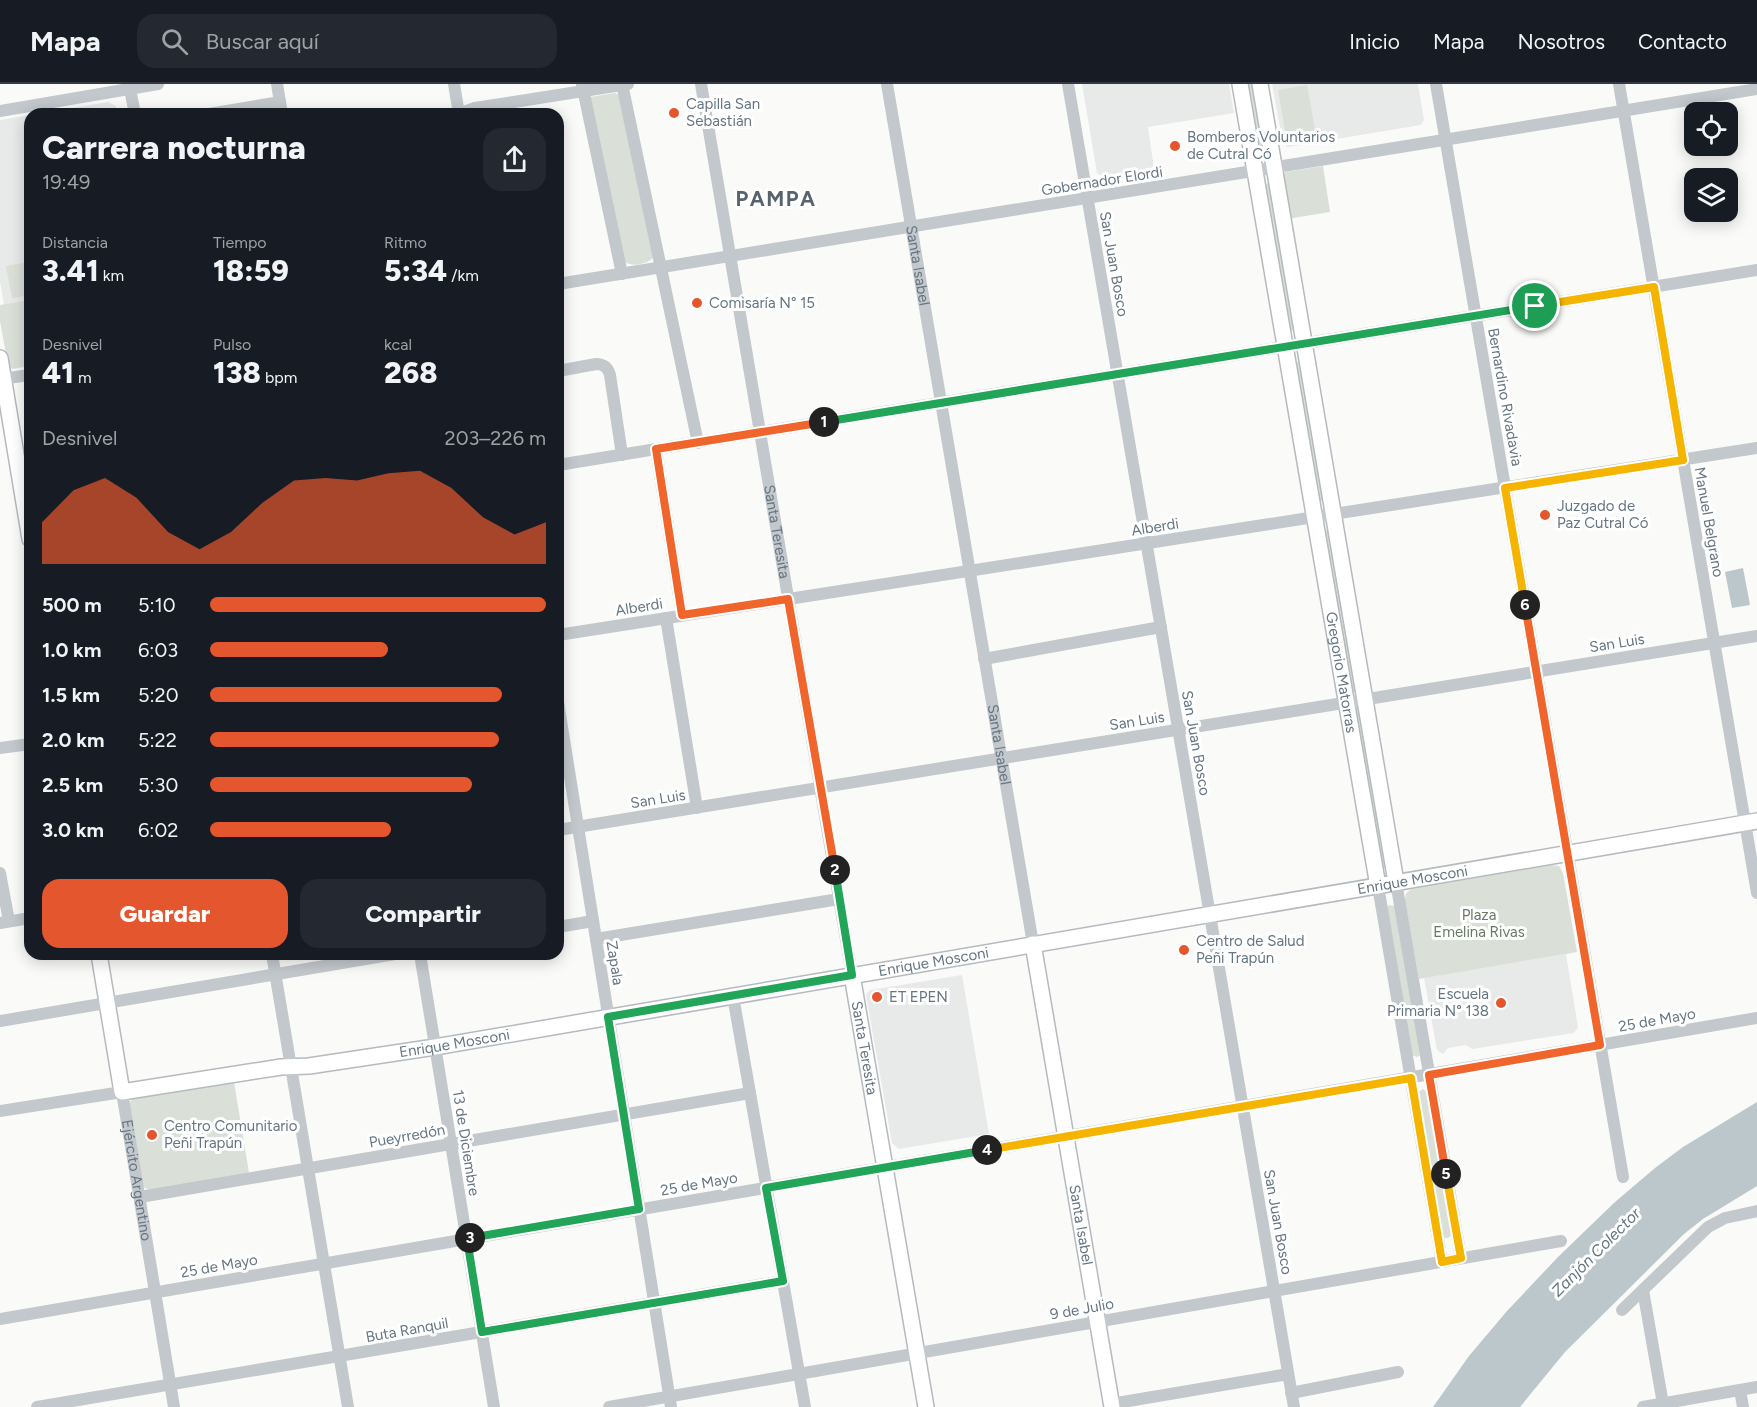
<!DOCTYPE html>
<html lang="es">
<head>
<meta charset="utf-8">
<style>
  :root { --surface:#171b24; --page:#242831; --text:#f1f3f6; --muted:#9ea1a6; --line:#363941; --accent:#e4572e }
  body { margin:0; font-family:Figtree,sans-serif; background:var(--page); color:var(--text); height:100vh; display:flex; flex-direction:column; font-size:22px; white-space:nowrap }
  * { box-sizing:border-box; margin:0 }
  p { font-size:20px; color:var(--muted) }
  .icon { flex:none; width:33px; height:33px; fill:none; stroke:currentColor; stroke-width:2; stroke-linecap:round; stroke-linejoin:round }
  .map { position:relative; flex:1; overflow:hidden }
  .details { position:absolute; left:24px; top:24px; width:540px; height:852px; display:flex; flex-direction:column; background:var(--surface); border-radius:18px; box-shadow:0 3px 15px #0003 }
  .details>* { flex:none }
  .buttons { position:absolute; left:1684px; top:18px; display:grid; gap:12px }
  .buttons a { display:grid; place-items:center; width:54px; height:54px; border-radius:12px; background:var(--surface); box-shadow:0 3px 15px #0003; font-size:30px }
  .pin { position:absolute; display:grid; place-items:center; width:51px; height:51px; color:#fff; margin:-26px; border:3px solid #fff; border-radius:50%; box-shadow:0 2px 6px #0007 }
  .km { position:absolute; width:30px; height:30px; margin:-15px; border-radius:50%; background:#222; color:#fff; font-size:16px; line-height:30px; text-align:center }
  .round { display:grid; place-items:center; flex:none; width:63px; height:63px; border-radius:18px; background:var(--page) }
  .head { display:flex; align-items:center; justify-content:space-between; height:102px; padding:0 18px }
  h1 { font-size:33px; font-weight:800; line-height:45px }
  .stats { display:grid; grid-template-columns:repeat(3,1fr); gap:9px; height:102px; padding:6px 18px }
  .stats div { display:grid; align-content:center }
  .stats b { font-size:30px; font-weight:800 }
  .stats small { font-size:16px; font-weight:400 }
  .stats p { font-size:16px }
  .chart { height:168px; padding:12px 18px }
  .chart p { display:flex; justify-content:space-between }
  .chart svg { width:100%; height:108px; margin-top:6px; fill:var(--accent); opacity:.7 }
  .action { display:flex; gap:12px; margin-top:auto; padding:12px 18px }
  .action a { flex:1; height:69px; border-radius:18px; background:var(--accent); color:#fff; font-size:24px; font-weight:800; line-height:69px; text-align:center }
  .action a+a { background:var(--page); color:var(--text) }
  ul { padding:0 18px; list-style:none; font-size:20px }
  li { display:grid; grid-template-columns:96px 72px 1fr; align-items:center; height:45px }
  li i { height:15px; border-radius:8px; background:var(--accent) }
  header { display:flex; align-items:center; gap:36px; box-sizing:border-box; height:84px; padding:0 30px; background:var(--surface); border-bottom:2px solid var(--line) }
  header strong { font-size:28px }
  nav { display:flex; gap:33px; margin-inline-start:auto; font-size:21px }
  .search { width:420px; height:54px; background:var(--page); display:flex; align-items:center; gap:15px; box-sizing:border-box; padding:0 21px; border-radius:18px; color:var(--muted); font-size:22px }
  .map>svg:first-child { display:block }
  .built { fill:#e8e9e9 }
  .green { fill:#dadfd7 }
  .water { fill:#bbc7cb }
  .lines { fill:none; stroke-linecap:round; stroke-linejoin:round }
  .major-casing { stroke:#b5babe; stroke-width:18 }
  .minor { stroke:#c3c8cc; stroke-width:12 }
  .major { stroke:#fff; stroke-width:15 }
  .split-1-casing { stroke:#fff; stroke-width:12 }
  .split-2-casing { stroke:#fff; stroke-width:12 }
  .split-3-casing { stroke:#fff; stroke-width:12 }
  .split-4-casing { stroke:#fff; stroke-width:12 }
  .split-5-casing { stroke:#fff; stroke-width:12 }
  .split-6-casing { stroke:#fff; stroke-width:12 }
  .split-7-casing { stroke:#fff; stroke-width:12 }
  .split-1 { stroke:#22a559; stroke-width:8 }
  .split-2 { stroke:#f0652b; stroke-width:8 }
  .split-3 { stroke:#22a559; stroke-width:8 }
  .split-4 { stroke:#22a559; stroke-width:8 }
  .split-5 { stroke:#f5b400; stroke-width:8 }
  .split-6 { stroke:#f0652b; stroke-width:8 }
  .split-7 { stroke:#f5b400; stroke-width:8 }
  .poi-dot { fill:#e4572e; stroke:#fff; stroke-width:2 }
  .labels { text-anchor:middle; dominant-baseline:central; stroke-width:6; stroke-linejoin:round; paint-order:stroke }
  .poi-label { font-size:15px; fill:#657683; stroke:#fff; text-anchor:start }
  .street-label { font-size:15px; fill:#657683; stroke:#fff }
  .park-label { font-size:15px; fill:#687a64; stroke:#fff }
  .water-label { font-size:16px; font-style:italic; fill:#60757c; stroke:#fff }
  .district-label { font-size:21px; font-weight:bold; letter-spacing:1.5px; fill:#57646e; stroke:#fff }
</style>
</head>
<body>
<header>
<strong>Mapa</strong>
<div class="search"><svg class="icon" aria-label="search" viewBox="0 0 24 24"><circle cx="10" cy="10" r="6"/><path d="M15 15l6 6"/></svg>Buscar aquí</div>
<nav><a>Inicio</a><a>Mapa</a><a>Nosotros</a><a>Contacto</a></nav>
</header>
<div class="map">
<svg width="1757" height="1323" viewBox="0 0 1757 1323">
  <rect width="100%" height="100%" fill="#fafaf8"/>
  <!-- built -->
  <g class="built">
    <path d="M 1082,0 L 1229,0 L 1234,29 L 1148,43 L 1154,85 L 1103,93 L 1097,89 Z"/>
    <path d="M 1272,0 L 1418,0 L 1424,36 L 1421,41 L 1288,63 L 1283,59 Z"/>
    <path d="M 108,18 L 116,22 L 117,30 L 36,30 Z"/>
    <path d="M 30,31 L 30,216 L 4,221 L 0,198 L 0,36 Z"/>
    <path d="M 1566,870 L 1578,943 L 1574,949 L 1472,965 L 1466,961 L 1448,964 L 1443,970 L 1437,966 L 1424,894 Z"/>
    <path d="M 962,891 L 989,1050 L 899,1065 L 892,1059 L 866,911 L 870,906 Z"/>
  </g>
  <!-- green -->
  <g class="green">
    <path d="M 1245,0 L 1256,0 L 1265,70 L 1260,70 Z"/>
    <path d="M 1307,1 L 1315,46 L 1286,52 L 1278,6 Z"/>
    <path d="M 615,9 L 619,11 L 653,174 C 647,180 631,184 624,177 L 590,13 Z"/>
    <path d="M 1323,82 L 1330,128 L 1287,135 L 1281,92 L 1286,88 Z"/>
    <path d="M 1270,98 L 1296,244 L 1293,247 L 1288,245 L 1264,101 Z"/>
    <path d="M 30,178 L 30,211 L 12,214 L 6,182 Z"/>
    <path d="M 30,216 L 30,282 L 12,285 L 8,281 L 0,237 L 0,221 Z"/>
    <path d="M 1297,278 L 1302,279 L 1324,417 L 1319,417 L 1295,280 Z"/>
    <path d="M 1327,446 L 1330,447 L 1357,608 L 1350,608 L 1324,448 Z"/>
    <path d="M 1357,623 L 1359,623 L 1387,784 L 1382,785 L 1354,624 Z"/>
    <path d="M 1551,781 L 1559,782 L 1563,789 L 1577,868 L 1419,895 L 1405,817 C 1405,811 1406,807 1413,805 Z"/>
    <path d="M 1389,821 L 1395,822 L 1420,971 L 1417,973 L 1412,971 L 1386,824 Z"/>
    <path d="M 234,998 L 249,1089 L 150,1106 L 145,1104 L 142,1101 L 129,1019 L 133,1014 L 138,1013 Z"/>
    <path d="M 1423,1005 L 1428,1009 L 1451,1152 L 1448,1154 L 1445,1154 L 1442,1152 L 1418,1008 Z"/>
  </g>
  <!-- water -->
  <g class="water">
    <path d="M 1743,484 L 1750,521 L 1732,524 L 1725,488 Z"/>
    <path d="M 1757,1018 L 1757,1102 L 1703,1135 L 1684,1150 L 1565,1268 L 1520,1323 L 1433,1323 L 1469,1272 L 1507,1227 L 1558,1173 L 1615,1118 L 1655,1084 L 1683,1063 Z"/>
  </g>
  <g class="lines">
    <!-- major casing -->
    <g class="major-casing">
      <g id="major">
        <path id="s4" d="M 1240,0 L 1378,802"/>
        <path d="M 1260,0 L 1396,798"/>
        <path d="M 0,274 L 30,455"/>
        <path id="s5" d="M 1033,860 L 1112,1323"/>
        <path id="s6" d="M 99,870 L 122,1008 L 281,983 L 309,982 L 435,963 L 1757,737"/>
        <path id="s7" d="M 852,891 L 926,1323"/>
      </g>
    </g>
    <!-- minor -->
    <g class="minor">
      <path d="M 129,0 L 135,30"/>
      <path d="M 277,0 L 282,30"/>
      <path d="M 454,0 L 459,30"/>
      <path d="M 582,0 L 622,190"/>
      <path d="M 622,0 L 698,359"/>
      <path id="s1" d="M 701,0 L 852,891"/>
      <path id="s2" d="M 887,0 L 1033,860"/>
      <path d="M 1068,0 L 1294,1323"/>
      <path d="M 1436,0 L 1623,1093"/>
      <path d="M 1619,0 L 1757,809"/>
      <path d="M 0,27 L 158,0"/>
      <path d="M 209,30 L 280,18"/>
      <path d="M 458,30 L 475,24 L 628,0"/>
      <path d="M 558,200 L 1757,5"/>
      <path d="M 558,287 L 596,280 C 604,280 608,284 610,291 L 622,371"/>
      <path d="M 0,295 L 30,291"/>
      <path d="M 656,365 L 682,531"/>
      <path d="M 558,381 L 1757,186"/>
      <path d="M 666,534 L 697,724"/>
      <path d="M 558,551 L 1757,364"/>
      <path d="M 984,575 L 1161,543"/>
      <path d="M 558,618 L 671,1323"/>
      <path d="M 0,664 L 30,660"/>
      <path d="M 558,746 L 1757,552"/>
      <path d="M 0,789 L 9,837"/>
      <path d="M 1396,798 L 1461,1174"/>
      <path d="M 1378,802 L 1442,1178"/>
      <path d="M 0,839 L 30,834"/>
      <path d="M 558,843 L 593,837"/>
      <path d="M 596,855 L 839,815"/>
      <path d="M 272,870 L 348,1323"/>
      <path d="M 420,870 L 494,1323"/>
      <path d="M 733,912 L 805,1323"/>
      <path d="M 0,937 L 395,870"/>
      <path id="s3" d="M 0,1027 L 122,1008 L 174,1323"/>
      <path d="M 140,1113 L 750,1009"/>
      <path d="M 1643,1206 L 1663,1320"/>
      <path d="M 1622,1226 L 1708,1143 L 1725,1134 L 1757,1127"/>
      <path d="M 0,1235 L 1757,934"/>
      <path d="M 1740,1306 L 1743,1323"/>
      <path d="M 1291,1309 L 1398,1288"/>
      <path d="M 1111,1320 L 1288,1290"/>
      <path d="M 37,1323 L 783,1197"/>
      <path d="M 609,1323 L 1561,1157"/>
      <path d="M 1643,1323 L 1757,1303"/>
    </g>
    <!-- major -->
    <use href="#major" class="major"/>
  </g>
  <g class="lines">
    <!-- split-1 casing -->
    <g class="split-1-casing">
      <path id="split-1" d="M 824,338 L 1535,222"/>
    </g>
    <!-- split-2 casing -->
    <g class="split-2-casing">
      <path id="split-2" d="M 824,338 L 656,365 L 682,531 L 788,515 L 835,786"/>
    </g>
    <!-- split-3 casing -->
    <g class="split-3-casing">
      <path id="split-3" d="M 470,1154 L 639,1125 L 608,933 L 852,891 L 835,786"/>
    </g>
    <!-- split-4 casing -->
    <g class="split-4-casing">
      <path id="split-4" d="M 470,1154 L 467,1155 L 482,1248 L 783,1197 L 766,1104 L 987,1066"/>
    </g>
    <!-- split-5 casing -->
    <g class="split-5-casing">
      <path id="split-5" d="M 987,1066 L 1411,994 L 1442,1178 L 1461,1174 L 1446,1090"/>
    </g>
    <!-- split-6 casing -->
    <g class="split-6-casing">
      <path id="split-6" d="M 1446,1090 L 1429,991 L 1600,961 L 1525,521"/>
    </g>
    <!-- split-7 casing -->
    <g class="split-7-casing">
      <path id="split-7" d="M 1525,521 L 1505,404 L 1683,376 L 1654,203 L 1535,222"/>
    </g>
    <!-- split-1 -->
    <use href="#split-1" class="split-1"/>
    <!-- split-2 -->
    <use href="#split-2" class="split-2"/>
    <!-- split-3 -->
    <use href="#split-3" class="split-3"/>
    <!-- split-4 -->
    <use href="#split-4" class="split-4"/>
    <!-- split-5 -->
    <use href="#split-5" class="split-5"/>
    <!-- split-6 -->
    <use href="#split-6" class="split-6"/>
    <!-- split-7 -->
    <use href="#split-7" class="split-7"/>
  </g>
  <!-- markers -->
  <g class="poi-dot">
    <circle cx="674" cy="29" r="6"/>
    <circle cx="1175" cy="62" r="6"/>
    <circle cx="697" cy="219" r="6"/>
    <circle cx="1545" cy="431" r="6"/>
    <circle cx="1184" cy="866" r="6"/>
    <circle cx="877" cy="913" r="6"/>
    <circle cx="1501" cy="919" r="6"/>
    <circle cx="152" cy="1051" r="6"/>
  </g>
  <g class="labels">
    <!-- poi labels -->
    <g class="poi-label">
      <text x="686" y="20">Capilla San<tspan x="686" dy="17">Sebastián</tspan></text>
      <text x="1187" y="53">Bomberos Voluntarios<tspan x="1187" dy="17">de Cutral Có</tspan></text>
      <text x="709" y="219">Comisaría N° 15</text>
      <text x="1557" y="422">Juzgado de<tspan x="1557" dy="17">Paz Cutral Có</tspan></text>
      <text x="1196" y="857">Centro de Salud<tspan x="1196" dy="17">Peñi Trapún</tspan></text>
      <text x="1489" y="910" text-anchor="end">Escuela<tspan x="1489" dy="17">Primaria N° 138</tspan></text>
      <text x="889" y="913">ET EPEN</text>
      <text x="164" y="1042">Centro Comunitario<tspan x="164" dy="17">Peñi Trapún</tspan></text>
    </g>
    <!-- street labels -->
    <g class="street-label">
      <text transform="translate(1102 97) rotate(-9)">Gobernador Elordi</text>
      <text transform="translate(1114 180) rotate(80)">San Juan Bosco</text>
      <text stroke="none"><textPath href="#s2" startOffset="184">Santa Isabel</textPath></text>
      <text transform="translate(1505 313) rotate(80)">Bernardino Rivadavia</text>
      <text transform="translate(1709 438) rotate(80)">Manuel Belgrano</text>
      <text transform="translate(1155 443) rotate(-9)">Alberdi</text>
      <text stroke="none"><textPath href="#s1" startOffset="454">Santa Teresita</textPath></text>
      <text transform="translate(639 523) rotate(-9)">Alberdi</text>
      <text transform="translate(1617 559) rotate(-9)">San Luis</text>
      <text stroke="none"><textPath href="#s4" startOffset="597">Gregorio Matorras</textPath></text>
      <text transform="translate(1137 637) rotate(-9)">San Luis</text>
      <text transform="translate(1196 659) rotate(80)">San Juan Bosco</text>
      <text stroke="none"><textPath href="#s2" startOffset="670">Santa Isabel</textPath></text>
      <text transform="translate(658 715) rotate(-9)">San Luis</text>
      <text stroke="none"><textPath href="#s6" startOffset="1448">Enrique Mosconi</textPath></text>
      <text stroke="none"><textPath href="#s6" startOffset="962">Enrique Mosconi</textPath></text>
      <text transform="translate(615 879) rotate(81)">Zapala</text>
      <text transform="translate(1657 936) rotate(-10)">25 de Mayo</text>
      <text stroke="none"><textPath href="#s6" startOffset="476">Enrique Mosconi</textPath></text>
      <text stroke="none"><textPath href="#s7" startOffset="74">Santa Teresita</textPath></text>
      <text transform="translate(407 1052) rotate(-10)">Pueyrredón</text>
      <text transform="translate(466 1059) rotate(81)">13 de Diciembre</text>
      <text stroke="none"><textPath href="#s3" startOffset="213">Ejército Argentino</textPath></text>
      <text transform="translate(699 1100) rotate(-10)">25 de Mayo</text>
      <text transform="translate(1278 1138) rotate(80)">San Juan Bosco</text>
      <text stroke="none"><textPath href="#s5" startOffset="285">Santa Isabel</textPath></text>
      <text transform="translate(219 1182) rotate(-10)">25 de Mayo</text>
      <text transform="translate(1082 1225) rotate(-10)">9 de Julio</text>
      <text transform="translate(407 1246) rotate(-10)">Buta Ranquil</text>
    </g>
    <!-- park labels -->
    <g class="park-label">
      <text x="1479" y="831">Plaza<tspan x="1479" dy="17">Emelina Rivas</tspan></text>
    </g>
    <!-- water labels -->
    <g class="water-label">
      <text transform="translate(1596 1168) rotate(-45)">Zanjón Colector</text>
    </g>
    <!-- district labels -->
    <g class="district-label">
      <text x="776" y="114">PAMPA</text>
    </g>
  </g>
</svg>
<div class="buttons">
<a><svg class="icon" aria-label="locate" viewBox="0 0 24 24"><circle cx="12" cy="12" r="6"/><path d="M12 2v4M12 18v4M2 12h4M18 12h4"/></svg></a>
<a><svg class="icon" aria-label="layers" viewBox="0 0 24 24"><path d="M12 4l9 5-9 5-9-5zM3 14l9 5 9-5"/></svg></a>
</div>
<div class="pin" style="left:1535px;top:222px;background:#1e9e55"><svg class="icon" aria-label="arrive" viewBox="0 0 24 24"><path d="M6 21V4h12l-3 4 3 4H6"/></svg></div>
<b class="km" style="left:824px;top:338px">1</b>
<b class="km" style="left:835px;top:786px">2</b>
<b class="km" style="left:470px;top:1154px">3</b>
<b class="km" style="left:987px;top:1066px">4</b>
<b class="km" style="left:1446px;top:1090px">5</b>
<b class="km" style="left:1525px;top:521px">6</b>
<section class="details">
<div class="head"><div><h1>Carrera nocturna</h1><p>19:49</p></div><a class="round"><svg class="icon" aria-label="share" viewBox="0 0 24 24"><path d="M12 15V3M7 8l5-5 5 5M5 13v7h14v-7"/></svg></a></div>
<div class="stats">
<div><p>Distancia</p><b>3.41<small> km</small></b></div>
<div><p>Tiempo</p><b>18:59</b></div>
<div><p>Ritmo</p><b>5:34<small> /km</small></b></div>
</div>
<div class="stats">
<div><p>Desnivel</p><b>41<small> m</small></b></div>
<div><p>Pulso</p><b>138<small> bpm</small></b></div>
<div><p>kcal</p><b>268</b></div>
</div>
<div class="chart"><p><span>Desnivel</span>203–226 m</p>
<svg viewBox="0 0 160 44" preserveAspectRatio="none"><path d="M0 44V27L10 14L20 9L30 17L40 31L50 38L60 31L70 19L80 10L90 9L100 10L110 7L120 6L130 13L140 25L150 32L160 27V44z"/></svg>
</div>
<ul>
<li><b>500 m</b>5:10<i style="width:100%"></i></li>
<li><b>1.0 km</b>6:03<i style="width:53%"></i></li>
<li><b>1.5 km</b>5:20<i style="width:87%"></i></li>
<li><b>2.0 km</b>5:22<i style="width:86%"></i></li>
<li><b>2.5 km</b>5:30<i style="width:78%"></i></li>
<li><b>3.0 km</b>6:02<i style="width:54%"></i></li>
</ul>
<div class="action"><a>Guardar</a><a>Compartir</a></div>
</section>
</div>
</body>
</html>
